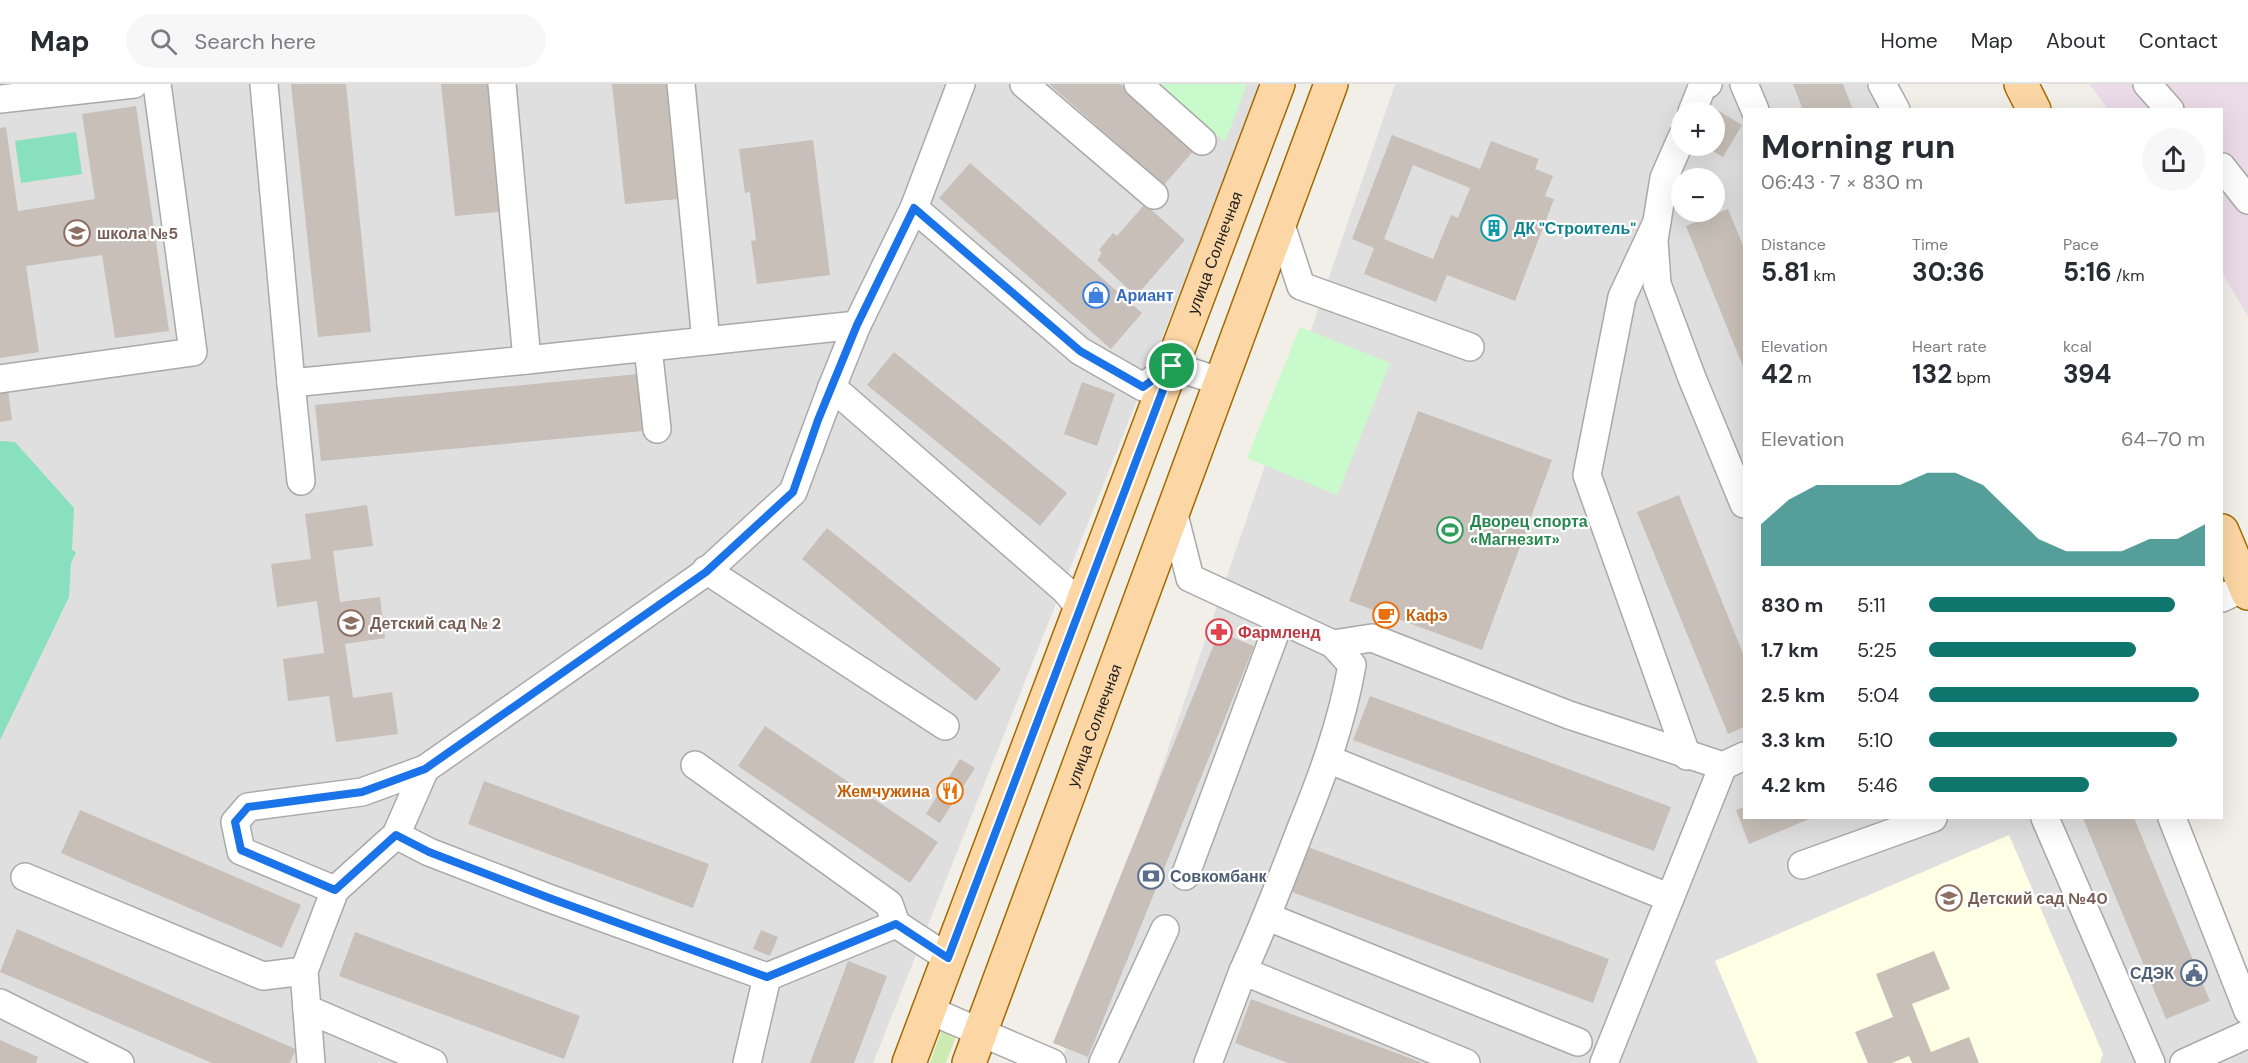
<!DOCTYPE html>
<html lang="en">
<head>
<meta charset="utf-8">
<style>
  :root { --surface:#fff; --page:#f7f7f7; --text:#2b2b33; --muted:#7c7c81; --line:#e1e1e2; --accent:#0f766e }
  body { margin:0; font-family:"DM Sans",sans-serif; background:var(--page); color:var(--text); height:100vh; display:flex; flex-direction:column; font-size:22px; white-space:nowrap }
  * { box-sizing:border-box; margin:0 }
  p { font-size:20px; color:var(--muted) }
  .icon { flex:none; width:33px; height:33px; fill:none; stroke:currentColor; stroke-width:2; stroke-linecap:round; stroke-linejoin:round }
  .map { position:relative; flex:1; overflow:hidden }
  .drawer { position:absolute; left:1743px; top:24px; width:480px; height:711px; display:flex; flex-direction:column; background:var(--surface); border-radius:0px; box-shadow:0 6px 24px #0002 }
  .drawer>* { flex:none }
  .buttons { position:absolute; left:1671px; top:18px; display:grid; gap:12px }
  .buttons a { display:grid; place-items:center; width:54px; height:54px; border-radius:50%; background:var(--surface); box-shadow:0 6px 24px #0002; font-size:30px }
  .pin { position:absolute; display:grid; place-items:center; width:51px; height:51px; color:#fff; margin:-26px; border:3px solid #fff; border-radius:50%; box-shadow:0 2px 6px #0007 }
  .round { display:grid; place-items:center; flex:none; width:63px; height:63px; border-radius:32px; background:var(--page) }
  .summary { display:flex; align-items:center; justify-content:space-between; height:102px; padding:0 18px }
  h1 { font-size:33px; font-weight:700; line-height:45px }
  .stats { display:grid; grid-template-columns:repeat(3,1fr); gap:9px; height:102px; padding:6px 18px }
  .stats div { display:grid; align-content:center }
  .stats b { font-size:26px; font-weight:700 }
  .stats small { font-size:16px; font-weight:400 }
  .stats p { font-size:16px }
  .chart { height:168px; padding:12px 18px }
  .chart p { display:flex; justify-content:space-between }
  .chart svg { width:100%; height:108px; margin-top:6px; fill:var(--accent); opacity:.7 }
  ul { padding:0 18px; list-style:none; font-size:20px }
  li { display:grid; grid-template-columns:96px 72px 1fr; align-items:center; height:45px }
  li i { height:15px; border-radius:8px; background:var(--accent) }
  header { display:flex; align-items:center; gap:36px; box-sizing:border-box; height:84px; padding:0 30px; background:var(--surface); border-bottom:2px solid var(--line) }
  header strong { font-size:28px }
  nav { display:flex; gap:33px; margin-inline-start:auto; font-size:21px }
  .search { width:420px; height:54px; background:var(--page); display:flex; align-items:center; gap:15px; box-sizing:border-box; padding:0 21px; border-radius:33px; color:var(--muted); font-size:22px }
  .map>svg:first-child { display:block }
  .residential { fill:#e0dfdf; fill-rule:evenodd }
  .industrial { fill:#ebdbe8 }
  .education { fill:#ffffe5 }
  .grass { fill:#cdebb0 }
  .park { fill:#c8facc }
  .pitch { fill:#88e0be }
  .building { fill:#c7bfb8; fill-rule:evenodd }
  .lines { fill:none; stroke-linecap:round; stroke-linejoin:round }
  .minor-casing { stroke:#a9a9a9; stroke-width:30 }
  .major-casing { stroke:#a06b00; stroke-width:36 }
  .minor { stroke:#fff; stroke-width:27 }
  .major { stroke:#fcd6a4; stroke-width:33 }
  .route-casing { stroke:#fff; stroke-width:12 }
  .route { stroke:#1a73e8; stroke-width:8 }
  .labels { text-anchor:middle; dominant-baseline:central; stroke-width:4.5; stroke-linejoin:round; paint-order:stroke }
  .culture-label { font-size:16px; font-weight:bold; fill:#0d838f; stroke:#fff; text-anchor:start }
  .education-label { font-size:16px; font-weight:bold; fill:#785e54; stroke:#fff; text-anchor:start }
  .street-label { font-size:16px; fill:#222; stroke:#fff }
  .shop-label { font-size:16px; font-weight:bold; fill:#366cbe; stroke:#fff; text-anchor:start }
  .leisure-label { font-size:16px; font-weight:bold; fill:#27864d; stroke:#fff; text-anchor:start }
  .food-label { font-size:16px; font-weight:bold; fill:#c56008; stroke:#fff; text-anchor:start }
  .health-label { font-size:16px; font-weight:bold; fill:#be3a42; stroke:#fff; text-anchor:start }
  .service-label { font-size:16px; font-weight:bold; fill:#4e5e75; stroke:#fff; text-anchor:start }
</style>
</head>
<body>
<header>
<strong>Map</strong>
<div class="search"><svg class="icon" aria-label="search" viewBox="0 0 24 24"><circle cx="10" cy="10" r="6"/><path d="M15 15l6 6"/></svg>Search here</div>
<nav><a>Home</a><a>Map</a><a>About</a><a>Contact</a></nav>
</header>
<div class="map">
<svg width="2248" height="979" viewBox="0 0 2248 979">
  <rect width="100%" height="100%" fill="#f2efe9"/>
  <!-- residential -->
  <g class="residential">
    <path d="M 0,0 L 1263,0 L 873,979 L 0,979 Z"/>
    <path d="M 1395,0 L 1894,0 L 1904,25 L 1744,26 L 1744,734 L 2178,734 L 2248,914 L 2248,979 L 1061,979 ZM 1682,28 L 1714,28 L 1714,62 L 1682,62 ZM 1682,94 L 1714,94 L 1714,128 L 1682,128 Z"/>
  </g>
  <!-- industrial -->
  <path class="industrial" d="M 2089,0 L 2248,0 L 2248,232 L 2222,189 L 2222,26 L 2108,25 Z"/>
  <!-- education -->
  <path class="education" d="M 2009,751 L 2103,970 L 2100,979 L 1758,979 L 1715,877 Z"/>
  <!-- grass -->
  <path class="grass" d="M 944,940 L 958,947 L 946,979 L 930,979 Z"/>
  <!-- park -->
  <g class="park">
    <path d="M 1159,0 L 1247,0 L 1225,58 Z"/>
    <path d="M 1300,243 L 1390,279 L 1337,411 L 1247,374 Z"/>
  </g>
  <!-- pitch -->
  <g class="pitch">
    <path d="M 76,48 L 82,90 L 21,99 L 15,57 Z"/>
    <path d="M 0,357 L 15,358 L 74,424 L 72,466 L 76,468 L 71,479 L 69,513 L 0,656 Z"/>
  </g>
  <!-- building -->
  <g class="building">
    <path d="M 291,0 L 346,0 L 371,248 L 318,253 Z"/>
    <path d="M 441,0 L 495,0 L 509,127 L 455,132 Z"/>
    <path d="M 612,0 L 666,0 L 678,115 L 625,120 Z"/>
    <path d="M 1049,0 L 1120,0 L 1195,65 L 1164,101 Z"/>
    <path d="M 1793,0 L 1843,0 L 1853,26 L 1803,26 Z"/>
    <path d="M 1709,21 L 1742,41 L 1723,73 L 1704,62 L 1714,62 L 1714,28 L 1704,28 Z"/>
    <path d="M 136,22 L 169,247 L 115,254 L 102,171 L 26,182 L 39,268 L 0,274 L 0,44 L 6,43 L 18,127 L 95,115 L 82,30 Z"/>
    <path d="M 1392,51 L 1480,85 L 1491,57 L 1539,75 L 1535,85 L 1553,92 L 1545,112 L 1554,115 L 1515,217 L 1447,191 L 1436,218 L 1364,190 L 1374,164 L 1352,155 ZM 1413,81 L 1470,104 L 1458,134 L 1451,131 L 1433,175 L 1384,155 Z"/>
    <path d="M 813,56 L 830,191 L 757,200 L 751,157 L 756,156 L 750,108 L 745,109 L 739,65 Z"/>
    <path d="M 970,79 L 1142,229 L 1111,265 L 939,114 Z"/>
    <path d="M 1145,120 L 1185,156 L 1136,212 L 1097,176 L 1102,169 L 1099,166 L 1113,149 L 1117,152 Z"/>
    <path d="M 1728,125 L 1744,164 L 1744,285 L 1686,142 Z"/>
    <path d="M 894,268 L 1067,409 L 1040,442 L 867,301 Z"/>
    <path d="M 638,290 L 643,347 L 321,377 L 315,321 Z"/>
    <path d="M 1082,298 L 1115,310 L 1097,362 L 1064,350 Z"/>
    <path d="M 8,306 L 12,336 L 0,338 L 0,307 Z"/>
    <path d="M 1418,327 L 1552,376 L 1482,566 L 1349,517 Z"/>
    <path d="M 1679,411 L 1744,572 L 1744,643 L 1728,650 L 1637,428 Z"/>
    <path d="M 367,421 L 373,462 L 333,467 L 340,518 L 380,513 L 385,554 L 345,560 L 353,614 L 392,608 L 398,650 L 336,658 L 329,612 L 288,617 L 283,575 L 324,569 L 317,517 L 277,523 L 271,480 L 311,475 L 305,430 Z"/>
    <path d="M 827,444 L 1001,585 L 976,617 L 802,475 Z"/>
    <path d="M 1219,548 L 1254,562 L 1088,973 L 1053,959 Z"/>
    <path d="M 1370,612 L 1671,723 L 1654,767 L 1353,656 Z"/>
    <path d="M 765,642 L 938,758 L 910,799 L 738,682 Z"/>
    <path d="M 960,675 L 975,684 L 940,739 L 926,730 Z"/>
    <path d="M 484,697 L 709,780 L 693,824 L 468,740 Z"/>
    <path d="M 1744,723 L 1744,734 L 1812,734 L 1749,760 L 1736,726 Z"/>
    <path d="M 80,726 L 301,821 L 282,864 L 61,769 Z"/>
    <path d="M 2083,734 L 2134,734 L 2210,917 L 2166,935 Z"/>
    <path d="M 1308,763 L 1609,875 L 1593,919 L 1292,808 Z"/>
    <path d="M 17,845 L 296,965 L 290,979 L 212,979 L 0,888 Z"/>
    <path d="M 761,846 L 778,853 L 770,872 L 753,865 Z"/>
    <path d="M 355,848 L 580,932 L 564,975 L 339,892 Z"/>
    <path d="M 1934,867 L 1950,905 L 1912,920 L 1931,968 L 1969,953 L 1979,979 L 1912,979 L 1909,972 L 1892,979 L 1868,979 L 1855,948 L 1893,933 L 1876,890 Z"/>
    <path d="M 848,877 L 887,892 L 854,979 L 810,979 Z"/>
    <path d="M 1251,915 L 1423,979 L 1288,979 L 1235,959 Z"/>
    <path d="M 0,956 L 38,973 L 36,979 L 0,979 Z"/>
  </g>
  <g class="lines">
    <!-- minor casing -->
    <g class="minor-casing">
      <g id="minor">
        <path d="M 264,0 L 291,299 L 527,276 L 502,0"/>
        <path d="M 681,0 L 706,257"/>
        <path d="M 1024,0 L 1154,111"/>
        <path d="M 1138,0 L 1202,57"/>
        <path d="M 1744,0 L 1755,26"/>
        <path d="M 1882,0 L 1896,26"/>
        <path d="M 2147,0 L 2170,26"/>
        <path d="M 0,15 L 134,0"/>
        <path d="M 1692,28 L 1702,3 L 1708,0"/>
        <path d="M 1682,53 L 1664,94 L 1654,156 L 1657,200 L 1692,294 L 1744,420"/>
        <path d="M 2222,83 L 2248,116"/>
        <path d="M 914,124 L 1080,267 L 1143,303 L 1172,282 L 1222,298"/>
        <path d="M 1280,138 L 1301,202 L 1470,263"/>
        <path d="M 1657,138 L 1622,213 L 1587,391 L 1687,672"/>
        <path d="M 648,264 L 657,345"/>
        <path d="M 527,276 L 857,241"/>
        <path d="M 0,295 L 193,268 L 157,0"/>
        <path d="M 291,299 L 301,397"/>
        <path d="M 832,303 L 1065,506 L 1080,524"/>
        <path d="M 1173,427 L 1190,494 L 1333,560 L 1352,581 C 1342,639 1322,693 1300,747 C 1282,794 1264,841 1243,887"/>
        <path d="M 706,486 L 945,642"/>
        <path d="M 2222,514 L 2245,503"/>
        <path d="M 1333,560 L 1372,554 L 1569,631 L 1723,682"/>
        <path d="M 1328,675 L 1670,814"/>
        <path d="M 695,681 L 889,820 L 896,840"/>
        <path d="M 2045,734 L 2151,979"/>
        <path d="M 2172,734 L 2248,927"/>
        <path d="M 396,751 L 429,768 L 551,815 L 767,893 L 896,840 L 948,874"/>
        <path d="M 1802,781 L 1933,734"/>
        <path d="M 1185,792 L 1280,536"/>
        <path d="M 25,793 L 263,892 L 304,887"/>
        <path d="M 335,806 L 241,767 L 235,738 L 248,723 L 362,708 L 425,685"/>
        <path d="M 1268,833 L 1578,958"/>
        <path d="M 0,919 L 120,979"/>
        <path d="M 307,925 L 433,979"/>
        <path d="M 929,926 L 1052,979"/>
        <path d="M 311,979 L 304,887 L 335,806 L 396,751 L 425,685 L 706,488 L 793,408 L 832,303 L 857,241 L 914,124 L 961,0"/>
        <path d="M 747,979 L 767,893"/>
        <path d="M 1103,979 L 1165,845"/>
        <path d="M 1208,979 L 1243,887 L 1466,979"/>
        <path d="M 1604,979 L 1723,682 L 1744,672"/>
        <path d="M 2184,979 L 2248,950"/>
      </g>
    </g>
    <!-- major casing -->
    <g class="major-casing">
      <g id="major">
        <path d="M 2021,0 L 2034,26"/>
        <path d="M 2222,447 L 2248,509"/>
        <path id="s1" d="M 909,979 L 1278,0"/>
        <path id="s2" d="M 969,979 L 1331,0"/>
      </g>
    </g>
    <!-- minor -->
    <use href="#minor" class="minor"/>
    <!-- major -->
    <use href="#major" class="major"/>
  </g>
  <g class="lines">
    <!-- route casing -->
    <g class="route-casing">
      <path id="route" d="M 914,124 L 1080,267 L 1143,303 L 1172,282 L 948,874 L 896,840 L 767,893 L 552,815 L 429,768 L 396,751 L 335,806 L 241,766 L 235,738 L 248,723 L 362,708 L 425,685 L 706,488 L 793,408 L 818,336 L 857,241 Z"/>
    </g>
    <!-- route -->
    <use href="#route" class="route"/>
  </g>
  <!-- icons -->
  <defs>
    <g id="building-ring" transform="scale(1.35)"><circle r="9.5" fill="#fff" stroke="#0f9aa8" stroke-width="1.5"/><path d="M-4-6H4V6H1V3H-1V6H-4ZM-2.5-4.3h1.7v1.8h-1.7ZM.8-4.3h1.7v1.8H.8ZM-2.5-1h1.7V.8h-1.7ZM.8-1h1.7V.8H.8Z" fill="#0f9aa8"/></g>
    <g id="school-ring" transform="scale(1.35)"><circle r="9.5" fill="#fff" stroke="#8d6e63" stroke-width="1.5"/><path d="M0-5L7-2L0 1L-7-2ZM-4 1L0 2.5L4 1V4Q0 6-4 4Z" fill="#8d6e63"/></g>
    <g id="shop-ring" transform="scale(1.35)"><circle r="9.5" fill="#fff" stroke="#3f7fe0" stroke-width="1.5"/><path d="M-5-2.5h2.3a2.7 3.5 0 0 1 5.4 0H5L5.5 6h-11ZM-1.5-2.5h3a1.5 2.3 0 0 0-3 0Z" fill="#3f7fe0"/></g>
    <g id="stadium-ring" transform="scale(1.35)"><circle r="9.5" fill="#fff" stroke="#2e9e5b" stroke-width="1.5"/><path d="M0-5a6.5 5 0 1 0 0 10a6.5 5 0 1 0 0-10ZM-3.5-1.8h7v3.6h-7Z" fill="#2e9e5b"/></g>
    <g id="cafe-ring" transform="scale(1.35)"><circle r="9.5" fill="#fff" stroke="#e8710a" stroke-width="1.5"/><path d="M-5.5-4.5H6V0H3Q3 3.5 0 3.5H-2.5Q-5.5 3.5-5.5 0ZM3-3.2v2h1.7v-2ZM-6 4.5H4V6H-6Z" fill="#e8710a"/></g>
    <g id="pharmacy-ring" transform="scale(1.35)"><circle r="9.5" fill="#fff" stroke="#e0444e" stroke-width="1.5"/><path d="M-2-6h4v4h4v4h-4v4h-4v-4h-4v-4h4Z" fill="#e0444e"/></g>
    <g id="restaurant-ring" transform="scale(1.35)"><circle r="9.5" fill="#fff" stroke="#e8710a" stroke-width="1.5"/><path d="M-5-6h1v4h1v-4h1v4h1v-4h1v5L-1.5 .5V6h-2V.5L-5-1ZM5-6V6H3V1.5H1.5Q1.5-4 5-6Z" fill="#e8710a"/></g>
    <g id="bank-ring" transform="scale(1.35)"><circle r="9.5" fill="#fff" stroke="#5c6f8a" stroke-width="1.5"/><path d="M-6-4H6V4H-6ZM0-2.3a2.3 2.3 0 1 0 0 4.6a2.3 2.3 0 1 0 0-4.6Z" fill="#5c6f8a"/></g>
    <g id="civic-ring" transform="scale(1.35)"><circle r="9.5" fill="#fff" stroke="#5c6f8a" stroke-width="1.5"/><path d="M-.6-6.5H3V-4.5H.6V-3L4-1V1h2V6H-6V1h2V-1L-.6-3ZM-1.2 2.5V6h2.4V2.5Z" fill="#5c6f8a"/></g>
  </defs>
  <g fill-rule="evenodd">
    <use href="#building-ring" x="1494" y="144"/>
    <use href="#school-ring" x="77" y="149"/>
    <use href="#shop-ring" x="1096" y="211"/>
    <use href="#stadium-ring" x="1450" y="446"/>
    <use href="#cafe-ring" x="1386" y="531"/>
    <use href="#school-ring" x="351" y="539"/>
    <use href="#pharmacy-ring" x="1219" y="548"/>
    <use href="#restaurant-ring" x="950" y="707"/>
    <use href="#bank-ring" x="1151" y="792"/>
    <use href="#school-ring" x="1949" y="814"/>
    <use href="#civic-ring" x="2194" y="889"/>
  </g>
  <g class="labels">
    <!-- culture labels -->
    <g class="culture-label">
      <text x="1514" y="144">ДК "Строитель"</text>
    </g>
    <!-- education labels -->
    <g class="education-label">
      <text x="97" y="149">школа №5</text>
      <text x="370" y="539">Детский сад № 2</text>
      <text x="1968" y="814">Детский сад №40</text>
    </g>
    <!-- street labels -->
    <g class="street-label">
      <text stroke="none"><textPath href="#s1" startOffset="866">улица Солнечная</textPath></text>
      <text stroke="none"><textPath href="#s2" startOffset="360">улица Солнечная</textPath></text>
    </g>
    <!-- shop labels -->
    <g class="shop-label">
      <text x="1116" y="211">Ариант</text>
    </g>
    <!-- leisure labels -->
    <g class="leisure-label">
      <text x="1470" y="437">Дворец спорта<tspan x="1470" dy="18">«Магнезит»</tspan></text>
    </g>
    <!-- food labels -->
    <g class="food-label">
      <text x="1406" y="531">Кафэ</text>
      <text x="930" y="707" text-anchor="end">Жемчужина</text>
    </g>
    <!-- health labels -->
    <g class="health-label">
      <text x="1238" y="548">Фармленд</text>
    </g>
    <!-- service labels -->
    <g class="service-label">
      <text x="1170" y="792">Совкомбанк</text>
      <text x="2174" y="889" text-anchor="end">СДЭК</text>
    </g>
  </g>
</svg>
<div class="buttons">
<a>+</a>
<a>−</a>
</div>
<div class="pin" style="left:1172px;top:282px;background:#1e9e55"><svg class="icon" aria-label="arrive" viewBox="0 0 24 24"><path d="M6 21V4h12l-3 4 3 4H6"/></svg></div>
<section class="drawer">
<div class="summary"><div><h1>Morning run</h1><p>06:43 · 7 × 830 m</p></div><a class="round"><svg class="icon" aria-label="share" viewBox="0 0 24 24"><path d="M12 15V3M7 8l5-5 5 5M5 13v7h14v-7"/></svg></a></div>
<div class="stats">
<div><p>Distance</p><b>5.81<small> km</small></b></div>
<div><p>Time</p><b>30:36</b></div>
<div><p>Pace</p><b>5:16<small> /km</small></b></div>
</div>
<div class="stats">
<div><p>Elevation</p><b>42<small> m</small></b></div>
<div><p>Heart rate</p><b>132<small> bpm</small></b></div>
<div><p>kcal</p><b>394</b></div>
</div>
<div class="chart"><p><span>Elevation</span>64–70 m</p>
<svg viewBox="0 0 160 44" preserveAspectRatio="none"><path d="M0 44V27L10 17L20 11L30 11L40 11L50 11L60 6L70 6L80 11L90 22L100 33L110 38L120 38L130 38L140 33L150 33L160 27V44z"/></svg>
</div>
<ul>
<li><b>830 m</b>5:11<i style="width:89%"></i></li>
<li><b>1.7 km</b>5:25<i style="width:75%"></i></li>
<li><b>2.5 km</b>5:04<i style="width:98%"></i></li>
<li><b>3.3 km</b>5:10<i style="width:90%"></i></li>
<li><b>4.2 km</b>5:46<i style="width:58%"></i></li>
</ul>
</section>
</div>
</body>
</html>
